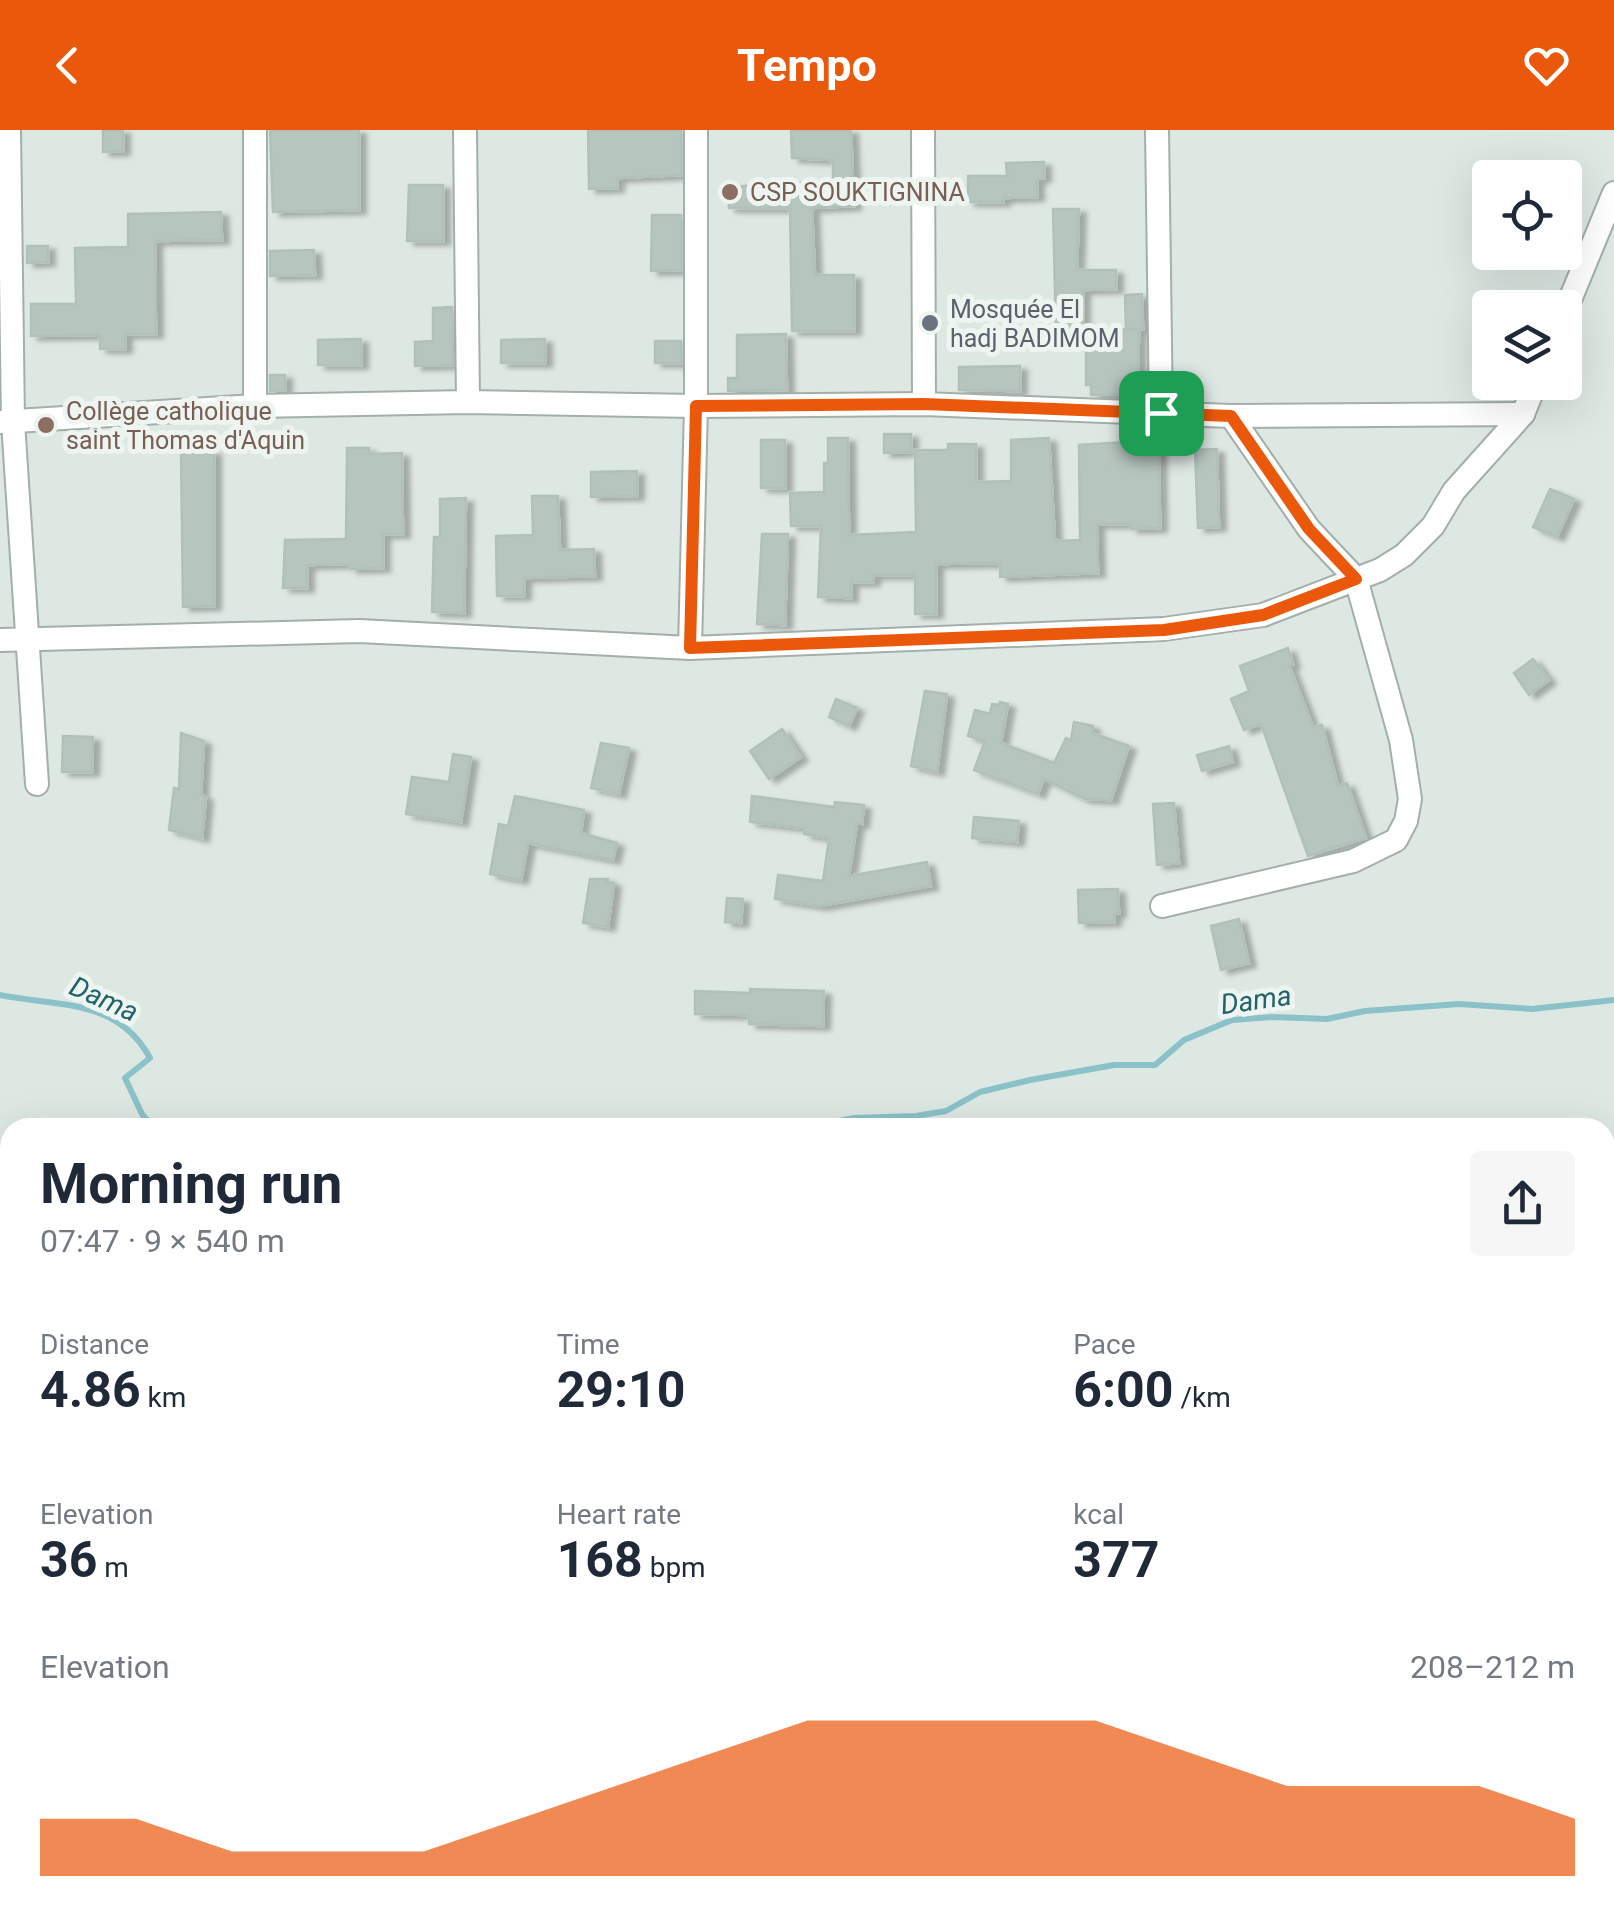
<!DOCTYPE html>
<html lang="en">
<head>
<meta charset="utf-8">
<style>
  :root { --surface:#fff; --page:#f6f6f7; --text:#1f2937; --muted:#747a83; --accent:#ea580c }
  body { margin:0; font-family:Roboto,sans-serif; background:var(--page); color:var(--text); height:100vh; display:flex; flex-direction:column; font-size:38px; white-space:nowrap }
  * { box-sizing:border-box; margin:0 }
  p { font-size:32px; color:var(--muted) }
  .icon { flex:none; width:55px; height:55px; fill:none; stroke:currentColor; stroke-width:2; stroke-linecap:round; stroke-linejoin:round }
  .map { position:relative; flex:1; overflow:hidden }
  .panel { position:absolute; left:0px; top:988px; width:1615px; height:812px; display:flex; flex-direction:column; background:var(--surface); border-radius:30px 30px 0 0; box-shadow:0 10px 40px #0002 }
  .panel>* { flex:none }
  .tools { position:absolute; left:1472px; top:30px; display:grid; gap:20px }
  .tools a { display:grid; place-items:center; width:110px; height:110px; border-radius:10px; background:var(--surface); box-shadow:0 10px 40px #0002; font-size:50px }
  .pin { position:absolute; display:grid; place-items:center; width:85px; height:85px; color:#fff; margin:-42px; border-radius:20px; box-shadow:0 5px 15px #0006 }
  .round { display:grid; place-items:center; flex:none; width:105px; height:105px; border-radius:10px; background:var(--page) }
  .head { display:flex; align-items:center; justify-content:space-between; height:170px; padding:0 40px }
  h1 { font-size:55px; font-weight:700; line-height:75px }
  .stats { display:grid; grid-template-columns:repeat(3,1fr); gap:15px; height:170px; padding:10px 40px }
  .stats div { display:grid; align-content:center }
  .stats b { font-size:50px; font-weight:700 }
  .stats small { font-size:28px; font-weight:400 }
  .stats p { font-size:28px }
  .chart { height:280px; padding:20px 40px }
  .chart p { display:flex; justify-content:space-between }
  .chart svg { width:100%; height:180px; margin-top:10px; fill:var(--accent); opacity:.7 }
  header { display:flex; justify-content:space-between; align-items:center; height:130px; padding:0 40px; background:var(--accent); color:#fff; font-size:45px; font-weight:700 }
  .map>svg:first-child { display:block }
  .lines { fill:none; stroke-linecap:round; stroke-linejoin:round }
  .stream { stroke:#8bc1c9; stroke-width:6 }
  .building { fill:#b7c5bf; stroke:#b1c1ba; stroke-width:2.5; filter:url(#shadow) }
  .minor-casing { stroke:#a2afaa; stroke-width:26 }
  .minor { stroke:#fff; stroke-width:22 }
  .route-casing { stroke:#fff; stroke-width:20 }
  .route { stroke:#ea580c; stroke-width:12 }
  .education-dot { fill:#8d6e63; stroke:#eef5f1; stroke-width:4 }
  .worship-dot { fill:#6b7280; stroke:#eef5f1; stroke-width:4 }
  .labels { text-anchor:middle; dominant-baseline:central; stroke-width:10; stroke-linejoin:round; paint-order:stroke }
  .education-label { font-size:25px; fill:#785e54; stroke:#eef5f1; text-anchor:start }
  .worship-label { font-size:25px; fill:#5b616d; stroke:#eef5f1; text-anchor:start }
  .water-label { font-size:28px; font-style:italic; fill:#22626b; stroke:#eef5f1 }
</style>
</head>
<body>
<header><svg class="icon" aria-label="back" viewBox="0 0 24 24"><path d="M15 5l-7 7 7 7"/></svg>Tempo<svg class="icon" aria-label="heart" viewBox="0 0 24 24"><path d="M12 20l-8-8c-3-5 5-10 8-4 3-6 11-1 8 4z"/></svg></header>
<div class="map">
<svg width="1614" height="1799" viewBox="0 0 1614 1799">
  <defs>
    <filter id="shadow"><feDropShadow dx="7" dy="4" stdDeviation="2.5" flood-color="#0004"/></filter>
  </defs>
  <rect width="100%" height="100%" fill="#dee8e3"/>
  <g class="lines">
    <!-- stream -->
    <g class="stream">
      <path d="M 0,865 C 56,877 117,867 150,928 L 125,948 L 142,984 L 154,998"/>
      <path d="M 804,998 L 854,988 L 916,986 L 946,981 L 980,962 L 1030,950 L 1114,935 L 1155,935 L 1184,910 L 1232,890 L 1273,887 L 1327,889 L 1365,881 L 1459,874 L 1532,879 L 1614,870"/>
    </g>
  </g>
  <!-- building -->
  <g class="building">
    <path d="M 103,0 L 123,0 L 123,21 L 103,22 Z"/>
    <path d="M 270,0 L 359,0 L 359,80 L 273,82 Z"/>
    <path d="M 588,0 L 681,0 L 681,45 L 617,48 L 617,58 L 589,59 Z"/>
    <path d="M 791,0 L 851,0 L 854,76 L 812,78 L 815,145 L 854,145 L 854,201 L 792,201 L 790,78 L 729,78 L 728,57 L 833,51 L 833,30 L 792,28 Z"/>
    <path d="M 1044,32 L 1044,48 L 1037,49 L 1037,67 L 1003,68 L 1003,72 L 968,72 L 968,46 L 1007,46 L 1006,33 Z"/>
    <path d="M 409,55 L 443,55 L 443,111 L 407,111 Z"/>
    <path d="M 1053,79 L 1079,79 L 1077,140 L 1116,140 L 1116,159 L 1083,160 L 1083,203 L 1056,203 Z"/>
    <path d="M 221,82 L 222,110 L 155,111 L 156,204 L 125,204 L 125,219 L 100,219 L 100,205 L 31,206 L 31,174 L 76,174 L 75,118 L 128,117 L 128,84 Z"/>
    <path d="M 652,85 L 681,85 L 681,140 L 651,141 Z"/>
    <path d="M 27,116 L 48,116 L 48,132 L 27,133 Z"/>
    <path d="M 314,120 L 315,145 L 270,146 L 270,121 Z"/>
    <path d="M 1142,164 L 1143,199 L 1126,199 L 1125,165 Z"/>
    <path d="M 452,177 L 453,235 L 415,236 L 415,212 L 433,211 L 433,178 Z"/>
    <path d="M 1139,199 L 1138,264 L 1091,265 L 1091,255 L 1086,255 L 1086,200 Z"/>
    <path d="M 786,204 L 787,260 L 728,261 L 728,248 L 737,248 L 737,205 Z"/>
    <path d="M 361,209 L 361,235 L 318,235 L 318,210 Z"/>
    <path d="M 545,209 L 545,233 L 501,233 L 501,210 Z"/>
    <rect x="655" y="211" width="26" height="22"/>
    <path d="M 1020,236 L 1020,261 L 959,260 L 959,237 Z"/>
    <path d="M 270,245 L 285,245 L 285,260 L 270,261 Z"/>
    <path d="M 884,304 L 911,304 L 911,322 L 884,323 Z"/>
    <path d="M 828,308 L 848,308 L 849,405 L 916,402 L 915,320 L 948,320 L 948,314 L 976,314 L 976,352 L 1011,351 L 1011,310 L 1049,308 L 1055,411 L 1080,410 L 1079,315 L 1159,310 L 1160,398 L 1131,399 L 1131,394 L 1097,394 L 1098,443 L 1000,447 L 1000,433 L 936,434 L 936,484 L 915,484 L 915,445 L 873,445 L 873,452 L 851,452 L 851,468 L 818,467 L 821,396 L 791,396 L 790,363 L 824,362 L 824,333 L 828,333 Z"/>
    <rect x="761" y="310" width="24" height="48"/>
    <path d="M 347,318 L 369,318 L 369,324 L 402,323 L 403,404 L 383,404 L 383,438 L 350,439 L 350,434 L 307,435 L 307,458 L 283,458 L 285,410 L 346,409 Z"/>
    <path d="M 1217,319 L 1219,397 L 1198,398 L 1195,320 Z"/>
    <path d="M 214,321 L 214,476 L 183,477 L 181,322 Z"/>
    <path d="M 637,341 L 637,366 L 591,367 L 591,342 Z"/>
    <path d="M 1550,359 L 1574,369 L 1557,407 L 1533,397 Z"/>
    <path d="M 532,366 L 558,366 L 560,420 L 594,419 L 595,446 L 524,448 L 524,466 L 497,466 L 496,406 L 533,405 Z"/>
    <path d="M 466,368 L 464,483 L 432,482 L 434,407 L 440,407 L 440,369 Z"/>
    <path d="M 762,404 L 788,404 L 785,495 L 757,494 Z"/>
    <path d="M 1288,518 L 1293,534 L 1289,535 L 1313,597 L 1322,595 L 1338,656 L 1347,653 L 1366,708 L 1308,726 L 1261,594 L 1244,600 L 1231,569 L 1249,561 L 1240,536 Z"/>
    <path d="M 1533,529 L 1549,550 L 1529,565 L 1514,543 Z"/>
    <path d="M 925,561 L 947,564 L 937,642 L 911,636 Z"/>
    <path d="M 836,569 L 857,578 L 849,596 L 829,587 Z"/>
    <path d="M 1000,572 L 1008,574 L 1001,613 L 1054,633 L 1066,608 L 1071,610 L 1074,592 L 1093,596 L 1092,603 L 1129,616 L 1111,670 L 1085,669 L 1044,649 L 1038,664 L 974,640 L 985,611 L 968,606 L 975,580 L 990,584 L 992,574 L 999,575 Z"/>
    <path d="M 782,599 L 801,627 L 769,649 L 750,621 Z"/>
    <path d="M 181,603 L 204,611 L 201,665 L 206,667 L 202,708 L 169,700 L 174,658 L 179,659 Z"/>
    <path d="M 63,606 L 93,607 L 92,642 L 62,642 Z"/>
    <path d="M 601,613 L 629,618 L 619,664 L 591,658 Z"/>
    <path d="M 1229,616 L 1233,632 L 1202,641 L 1197,625 Z"/>
    <path d="M 453,624 L 471,627 L 461,692 L 406,684 L 412,647 L 449,652 Z"/>
    <path d="M 515,666 L 584,680 L 581,703 L 617,713 L 613,730 L 528,713 L 521,750 L 490,744 L 499,694 L 508,696 Z"/>
    <path d="M 752,666 L 834,677 L 835,672 L 864,675 L 862,694 L 857,693 L 849,746 L 927,732 L 931,756 L 820,776 L 775,769 L 778,745 L 823,751 L 829,708 L 804,704 L 805,698 L 750,692 Z"/>
    <path d="M 1174,673 L 1179,733 L 1157,735 L 1153,674 Z"/>
    <path d="M 974,687 L 1019,691 L 1017,712 L 972,708 Z"/>
    <path d="M 590,749 L 608,749 L 607,752 L 614,753 L 608,797 L 583,793 Z"/>
    <path d="M 1118,759 L 1119,783 L 1114,784 L 1114,792 L 1079,793 L 1078,760 Z"/>
    <path d="M 727,768 L 743,769 L 741,793 L 725,792 Z"/>
    <path d="M 1239,789 L 1249,833 L 1221,840 L 1211,796 Z"/>
    <path d="M 750,859 L 824,861 L 823,896 L 749,894 L 749,885 L 695,884 L 695,861 L 750,863 Z"/>
  </g>
  <g class="lines">
    <!-- minor casing -->
    <g class="minor-casing">
      <g id="minor">
        <path d="M 9,0 L 13,292 L 37,654"/>
        <path d="M 255,0 L 255,276"/>
        <path d="M 465,0 L 468,272"/>
        <path d="M 923,0 L 924,274"/>
        <path d="M 1157,0 L 1161,283"/>
        <path d="M 1565,182 L 1614,63"/>
        <path d="M 0,292 L 255,276 L 468,272 L 696,276 L 924,274 L 1231,286 L 1523,284"/>
        <path d="M 0,510 L 359,501 L 690,518 L 1164,499 L 1263,485 L 1380,440 L 1404,425 L 1433,396 L 1454,361 L 1523,284 L 1536,252"/>
        <path d="M 690,518 L 696,276 L 696,0"/>
        <path d="M 1162,776 L 1353,731 L 1396,710 L 1406,691 L 1410,669 L 1401,610 L 1356,449 L 1309,399 L 1231,286"/>
        <path d="M 0,1311 L 10,1311"/>
        <path d="M 0,1472 L 10,1472"/>
        <path d="M 0,1684 L 10,1684"/>
        <path d="M 1605,1712 L 1614,1713"/>
        <path d="M 156,1799 L 156,1790"/>
        <path d="M 1053,1799 L 1057,1790"/>
        <path d="M 1283,1799 L 1286,1790"/>
      </g>
    </g>
    <!-- minor -->
    <use href="#minor" class="minor"/>
  </g>
  <g class="lines">
    <!-- route casing -->
    <g class="route-casing">
      <path id="route" d="M 924,274 L 1231,286 L 1309,399 L 1356,449 L 1263,485 L 1164,500 L 690,518 L 696,276 Z"/>
    </g>
    <!-- route -->
    <use href="#route" class="route"/>
  </g>
  <!-- markers -->
  <g class="education-dot">
    <circle cx="730" cy="62" r="10"/>
    <circle cx="46" cy="295" r="10"/>
  </g>
  <circle class="worship-dot" cx="930" cy="193" r="10"/>
  <g class="labels">
    <!-- education labels -->
    <g class="education-label">
      <text x="750" y="62">CSP SOUKTIGNINA</text>
      <text x="66" y="281">Collège catholique<tspan x="66" dy="29">saint Thomas d'Aquin</tspan></text>
    </g>
    <!-- worship labels -->
    <g class="worship-label">
      <text x="950" y="179">Mosquée El<tspan x="950" dy="29">hadj BADIMOM</tspan></text>
    </g>
    <!-- water labels -->
    <g class="water-label">
      <text transform="translate(104 869) rotate(24)">Dama</text>
      <text transform="translate(1256 870) rotate(-8)">Dama</text>
    </g>
  </g>
</svg>
<div class="tools">
<a><svg class="icon" aria-label="locate" viewBox="0 0 24 24"><circle cx="12" cy="12" r="6"/><path d="M12 2v4M12 18v4M2 12h4M18 12h4"/></svg></a>
<a><svg class="icon" aria-label="layers" viewBox="0 0 24 24"><path d="M12 4l9 5-9 5-9-5zM3 14l9 5 9-5"/></svg></a>
</div>
<div class="pin" style="left:1161px;top:283px;background:#1e9e55"><svg class="icon" aria-label="arrive" viewBox="0 0 24 24"><path d="M6 21V4h12l-3 4 3 4H6"/></svg></div>
<section class="panel">
<div class="head"><div><h1>Morning run</h1><p>07:47 · 9 × 540 m</p></div><a class="round"><svg class="icon" aria-label="share" viewBox="0 0 24 24"><path d="M12 15V3M7 8l5-5 5 5M5 13v7h14v-7"/></svg></a></div>
<div class="stats">
<div><p>Distance</p><b>4.86<small> km</small></b></div>
<div><p>Time</p><b>29:10</b></div>
<div><p>Pace</p><b>6:00<small> /km</small></b></div>
</div>
<div class="stats">
<div><p>Elevation</p><b>36<small> m</small></b></div>
<div><p>Heart rate</p><b>168<small> bpm</small></b></div>
<div><p>kcal</p><b>377</b></div>
</div>
<div class="chart"><p><span>Elevation</span>208–212 m</p>
<svg viewBox="0 0 160 44" preserveAspectRatio="none"><path d="M0 44V30L10 30L20 38L30 38L40 38L50 30L60 22L70 14L80 6L90 6L100 6L110 6L120 14L130 22L140 22L150 22L160 30V44z"/></svg>
</div>
</section>
</div>
</body>
</html>
